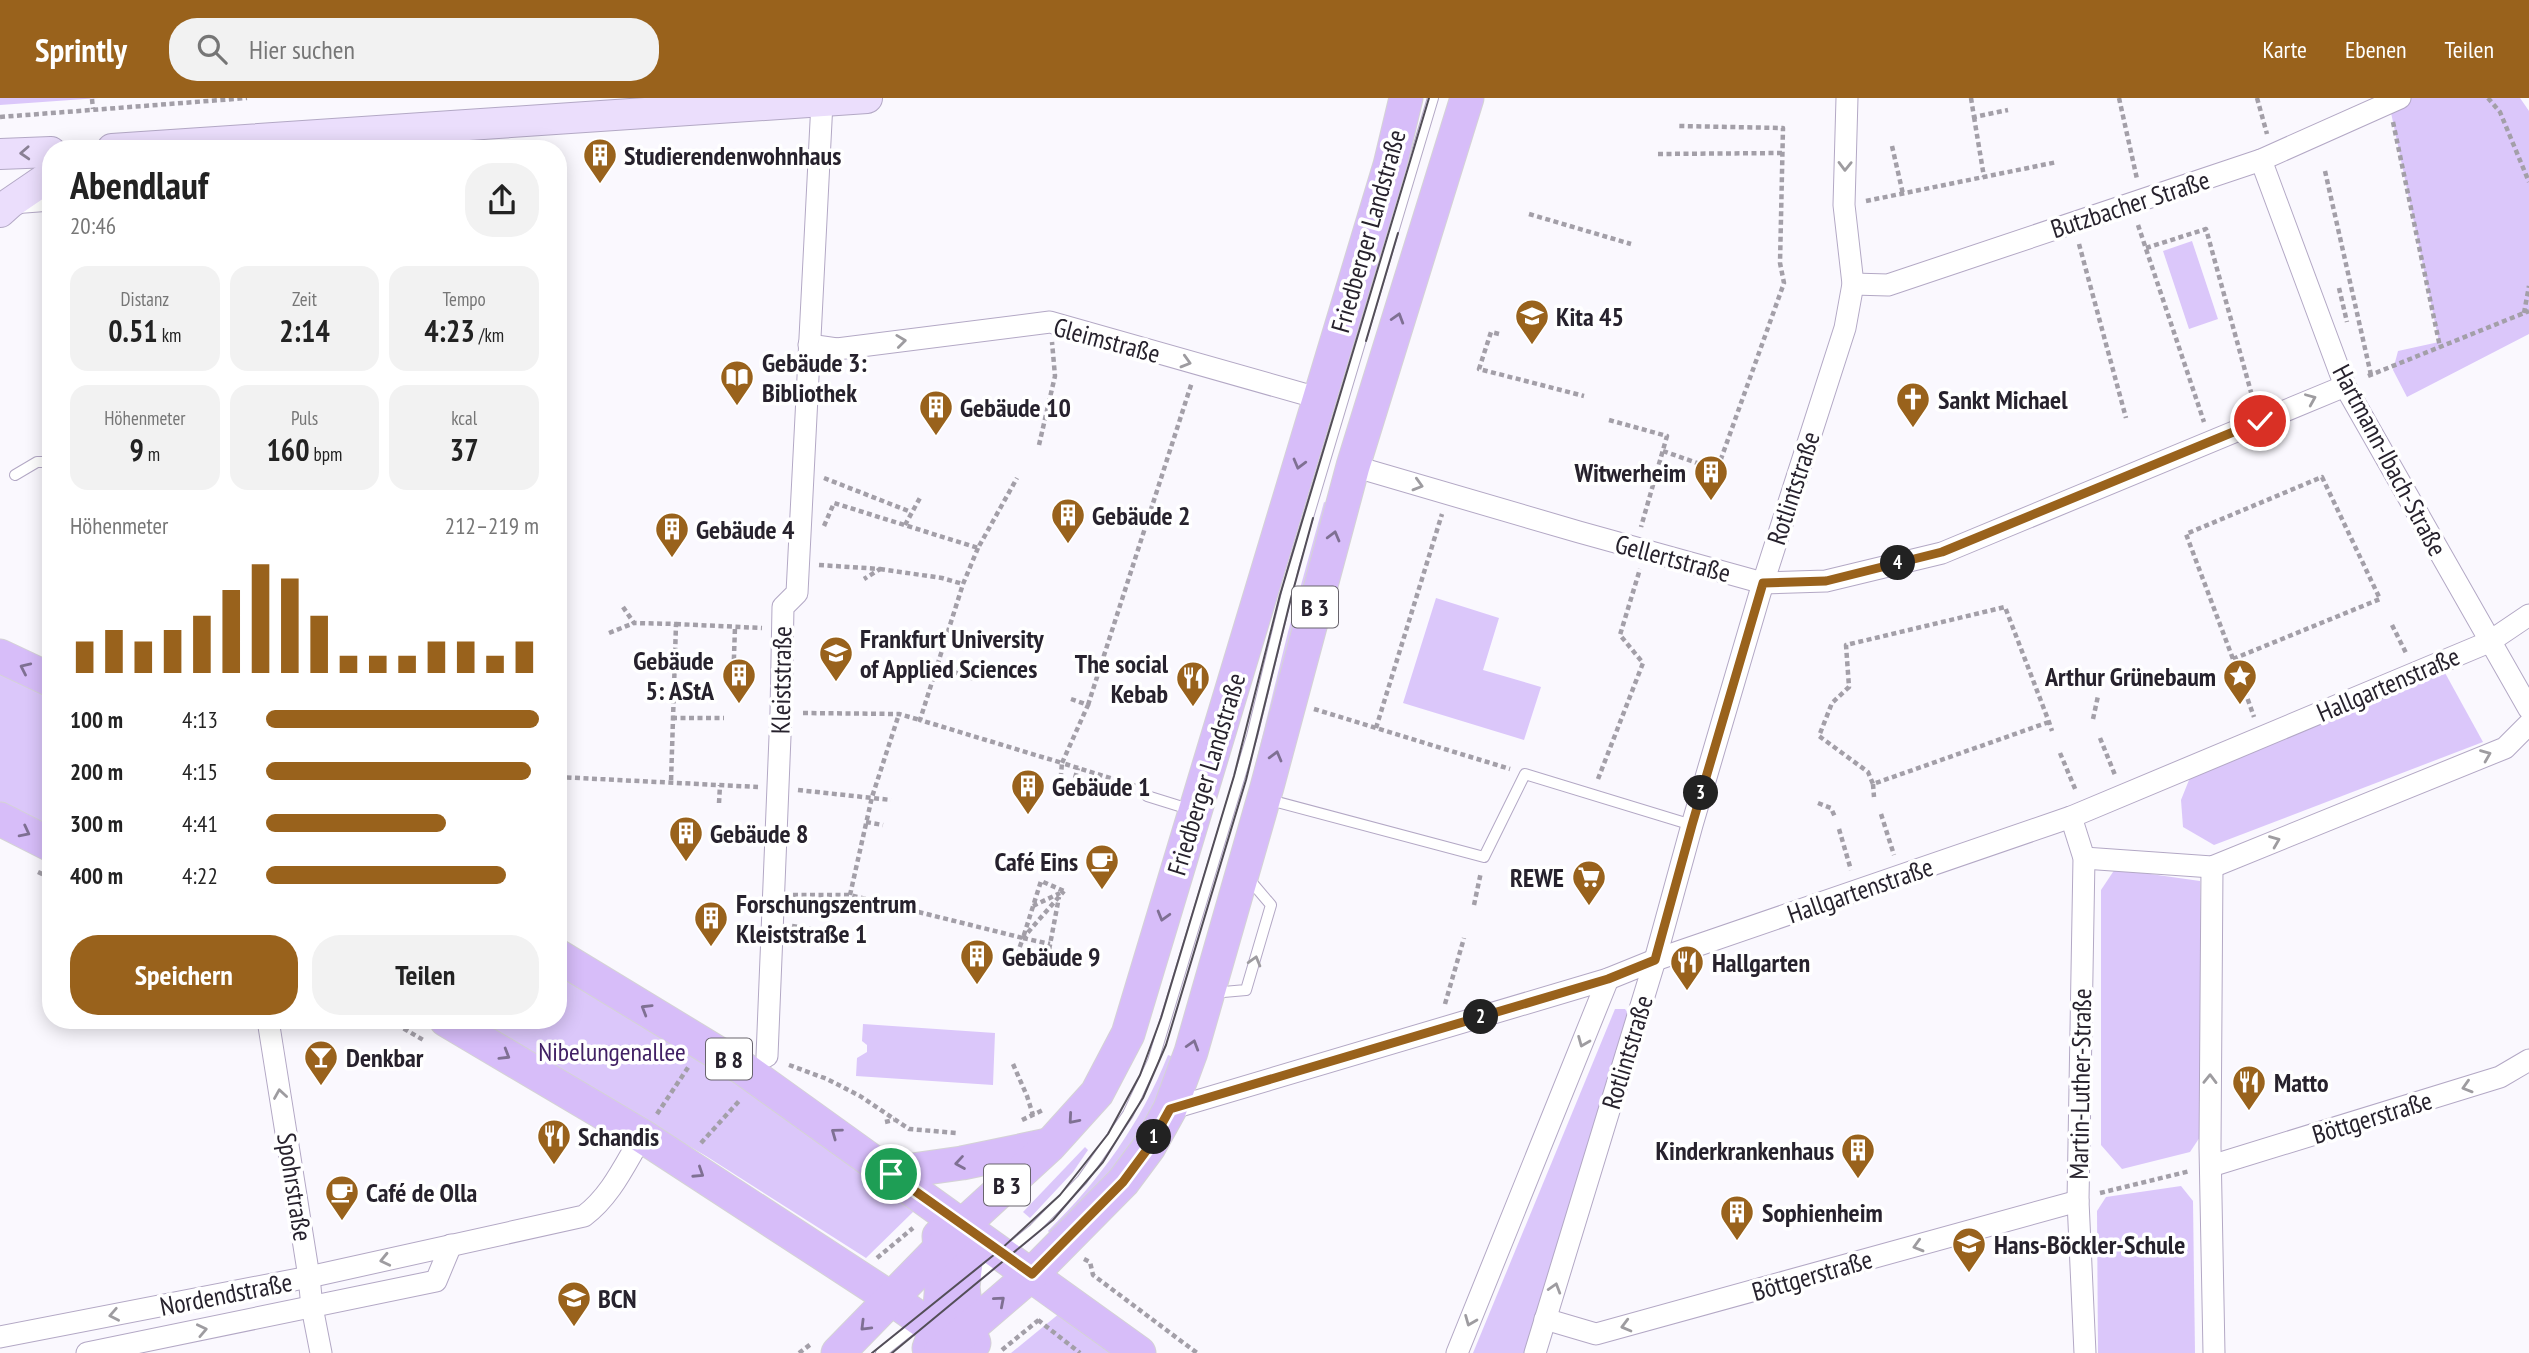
<!DOCTYPE html>
<html lang="de">
<head>
<meta charset="utf-8">
<style>
  :root { --surface:#fff; --page:#f2f2f2; --text:#222; --muted:#767676; --accent:#99621c }
  body { margin:0; font-family:"PT Sans Narrow",sans-serif; background:var(--page); color:var(--text); height:100vh; display:flex; flex-direction:column; font-size:26px; white-space:nowrap }
  * { box-sizing:border-box; margin:0 }
  p { font-size:23px; color:var(--muted) }
  .icon { flex:none; width:38px; height:38px; fill:none; stroke:currentColor; stroke-width:2; stroke-linecap:round; stroke-linejoin:round }
  .map { position:relative; flex:1; overflow:hidden }
  .sheet { position:absolute; left:42px; top:42px; width:525px; height:889px; display:flex; flex-direction:column; background:var(--surface); border-radius:28px; box-shadow:0 4px 18px #0003 }
  .sheet>* { flex:none }
  .pin { position:absolute; display:grid; place-items:center; width:60px; height:60px; color:#fff; margin:-30px; border:4px solid #fff; border-radius:50%; box-shadow:0 2px 7px #0007 }
  .km { position:absolute; width:35px; height:35px; margin:-18px; border-radius:50%; background:#222; color:#fff; font-size:19px; line-height:35px; text-align:center }
  .round { display:grid; place-items:center; flex:none; width:74px; height:74px; border-radius:28px; background:var(--page) }
  .head { display:flex; align-items:center; justify-content:space-between; height:119px; padding:0 28px }
  h1 { font-size:38px; font-weight:800; line-height:52px }
  .figures { display:grid; grid-template-columns:repeat(3,1fr); gap:10px; height:119px; padding:7px 28px }
  .figures div { display:grid; align-content:center; border-radius:18px; background:var(--page); text-align:center }
  .figures b { font-size:30px; font-weight:800 }
  .figures small { font-size:19px; font-weight:400 }
  .figures p { font-size:19px }
  .chart { height:196px; padding:14px 28px }
  .chart p { display:flex; justify-content:space-between }
  .chart svg { width:100%; height:126px; margin-top:7px; stroke:var(--accent); stroke-width:6 }
  .button { display:flex; gap:14px; margin-top:auto; padding:14px 28px }
  .button a { flex:1; height:80px; border-radius:28px; background:var(--accent); color:#fff; font-size:28px; font-weight:800; line-height:80px; text-align:center }
  .button a+a { background:var(--page); color:var(--text) }
  ul { padding:0 28px; list-style:none; font-size:23px }
  li { display:grid; grid-template-columns:112px 84px 1fr; align-items:center; height:52px }
  li i { height:18px; border-radius:9px; background:var(--accent) }
  header { display:flex; align-items:center; gap:42px; box-sizing:border-box; height:98px; padding:0 35px; background:var(--accent); color:#fff }
  header strong { font-size:33px }
  nav { display:flex; gap:38px; margin-inline-start:auto; font-size:24px }
  .search { width:490px; height:63px; background:var(--page); display:flex; align-items:center; gap:18px; box-sizing:border-box; padding:0 24px; border-radius:28px; color:var(--muted); font-size:26px }
  .map>svg:first-child { display:block }
  .green { fill:#dbc7fa }
  .lines { fill:none; stroke-linecap:round; stroke-linejoin:round }
  .lane-casing { stroke:#b3a8c5; stroke-width:12 }
  .street-casing { stroke:#b3a8c5; stroke-width:23 }
  .secondary-casing { stroke:#b3a8c5; stroke-width:32 }
  .primary-casing { stroke:#d4d3d5; stroke-width:35 }
  .path { stroke:#a39fa8; stroke-width:4.5; stroke-dasharray:5 3.5; stroke-linecap:butt }
  .lane { stroke:#fff; stroke-width:10 }
  .street { stroke:#fff; stroke-width:21 }
  .secondary { stroke:#ebdefc; stroke-width:30 }
  .primary { stroke:#d7bdf9; stroke-width:33 }
  .tram { stroke:#534e58; stroke-width:2 }
  .oneway { stroke:#898094 }
  .oneway2 { stroke:#9e9ca0 }
  .oneway3 { stroke:#7f7093 }
  .route-casing { stroke:#fff; stroke-width:14 }
  .route { stroke:#99621c; stroke-width:9 }
  .labels { text-anchor:middle; dominant-baseline:central; stroke-width:7; stroke-linejoin:round; paint-order:stroke }
  .shield { fill:#fff; stroke:#68646c; stroke-width:2 }
  .shield-label { font-size:24px; font-weight:bold; fill:#27222d }
  .poi-label { font-size:26px; font-weight:bold; fill:#27222d; stroke:#fff; text-anchor:start }
  .street-label { font-size:26px; fill:#27222d; stroke:#fff }
  .park-label { font-size:26px; fill:#422165; stroke:#fff }
</style>
</head>
<body>
<header>
<strong>Sprintly</strong>
<div class="search"><svg class="icon" aria-label="search" viewBox="0 0 24 24"><circle cx="10" cy="10" r="6"/><path d="M15 15l6 6"/></svg>Hier suchen</div>
<nav><a>Karte</a><a>Ebenen</a><a>Teilen</a></nav>
</header>
<div class="map">
<svg width="2529" height="1255" viewBox="0 0 2529 1255">
  <rect width="100%" height="100%" fill="#faf8fe"/>
  <!-- green -->
  <g class="green">
    <path d="M 0,0 L 99,0 L 0,7 Z"/>
    <path d="M 2400,0 L 2520,0 L 2529,13 L 2529,236 L 2407,299 L 2393,272 L 2398,253 L 2439,244 L 2389,5 Z"/>
    <path d="M 2192,143 L 2218,221 L 2189,231 L 2163,153 Z"/>
    <path d="M 1324,404 L 1333,407 L 1263,676 L 1254,672 L 1288,534 Z"/>
    <path d="M 1436,500 L 1499,520 L 1483,572 L 1541,589 L 1524,642 L 1403,605 Z"/>
    <path d="M 0,569 L 51,593 L 51,735 L 0,710 Z"/>
    <path d="M 2444,573 L 2483,644 L 2214,747 L 2183,729 L 2181,702 L 2193,672 Z"/>
    <path d="M 2115,771 L 2200,783 L 2204,1033 L 2190,1054 L 2122,1071 L 2101,1047 L 2101,792 Z"/>
    <path d="M 558,871 L 715,963 L 913,1110 L 913,1114 L 866,1160 L 706,1058 L 471,922 L 558,922 Z"/>
    <path d="M 1615,911 L 1625,911 L 1631,919 L 1528,1255 L 1473,1255 Z"/>
    <path d="M 863,926 L 995,935 L 993,987 L 856,978 L 857,960 L 867,954 L 867,947 L 862,943 Z"/>
    <path d="M 1168,957 L 1177,960 L 1166,989 L 1131,1049 L 1053,1139 L 1048,1133 C 1100,1082 1141,1025 1168,957 Z"/>
    <path d="M 1085,1049 L 1088,1052 L 1073,1074 L 1030,1120 L 1023,1114 Z"/>
    <path d="M 2181,1088 L 2193,1103 L 2195,1255 L 2098,1255 L 2097,1113 L 2106,1099 Z"/>
    <path d="M 1060,1215 L 1113,1255 L 1011,1255 Z"/>
  </g>
  <g class="lines">
    <!-- lane casing -->
    <g class="lane-casing">
      <g id="lane">
        <path d="M 15,377 L 37,364 L 51,364"/>
        <path d="M 1147,698 L 1192,712"/>
        <path d="M 1266,701 L 1484,759 L 1525,676 L 1692,727"/>
        <path d="M 1212,895 L 1246,892 L 1271,807 L 1248,780"/>
        <path d="M 971,1183 L 1034,1131 L 1082,1082 L 1128,1016 L 1153,963 L 1252,638 L 1294,466 L 1433,0"/>
        <path d="M 881,1255 L 920,1224"/>
      </g>
    </g>
    <!-- street casing -->
    <g class="street-casing">
      <g id="street">
        <path d="M 2261,62 L 2345,288 L 2529,611"/>
        <path d="M 12,105 L 51,102"/>
        <path d="M 1853,186 L 1888,187 L 2261,62 L 2400,0"/>
        <path d="M 809,247 L 837,251 L 1050,224 L 1318,300"/>
        <path d="M 1353,368 L 1579,434 L 1763,485 L 1826,483 L 1942,455 L 2345,288"/>
        <path d="M 2071,719 L 2084,760 L 2078,1103 L 2085,1255"/>
        <path d="M 2084,760 L 2212,769 L 2505,650 L 2529,626"/>
        <path d="M 2212,769 L 2210,1049 L 2214,1255"/>
        <path d="M 268,922 L 309,1179 L 312,1209 L 321,1255"/>
        <path d="M 767,958 L 781,614 L 783,509 L 797,495 L 822,4"/>
        <path d="M 1170,1011 L 1608,881 L 1655,862 L 2071,719 L 2489,544 L 2529,517"/>
        <path d="M 2211,1068 L 2500,979 L 2529,962"/>
        <path d="M 1545,1221 L 1596,1236 L 2078,1103"/>
        <path d="M 0,1239 L 309,1179 L 584,1118 C 611,1098 625,1066 642,1038"/>
        <path d="M 87,1255 L 436,1183 L 451,1147"/>
        <path d="M 1457,1255 L 1608,881"/>
        <path d="M 1535,1255 L 1655,862 L 1692,727 L 1763,485 L 1845,230 L 1853,186 L 1844,107 L 1847,0"/>
      </g>
    </g>
    <!-- secondary casing -->
    <g class="secondary-casing">
      <g id="secondary">
        <path d="M 112,51 L 867,0"/>
        <path d="M 0,56 L 51,54"/>
        <path d="M 0,114 L 10,105 L 51,77"/>
      </g>
    </g>
    <!-- primary casing -->
    <g class="primary-casing">
      <g id="primary">
        <path d="M 0,558 L 51,582"/>
        <path d="M 0,721 L 51,747"/>
        <path d="M 558,858 L 744,971 L 1139,1255"/>
        <path d="M 446,922 L 642,1038 L 892,1201 L 968,1255"/>
        <path d="M 891,1075 L 962,1065 L 1048,1047"/>
        <path d="M 963,1127 L 967,1155 L 963,1189 L 968,1231 L 974,1245"/>
        <path d="M 929,1250 C 945,1215 942,1176 939,1138"/>
        <path d="M 838,1255 L 963,1127 L 1050,1047 L 1097,995 L 1128,936 L 1390,67 L 1406,0"/>
        <path d="M 940,1255 L 1032,1176 L 1123,1084 L 1149,1049 L 1170,1011 L 1191,954 L 1267,689 L 1353,368 L 1467,0"/>
      </g>
    </g>
    <!-- path -->
    <g class="path">
      <path d="M 1971,0 L 1974,19 L 2008,12"/>
      <path d="M 2119,0 L 2137,81"/>
      <path d="M 2257,0 L 2267,36"/>
      <path d="M 2488,0 L 2500,14 L 2529,84"/>
      <path d="M 92,1 L 93,11"/>
      <path d="M 0,19 L 247,0"/>
      <path d="M 1974,19 L 1984,79"/>
      <path d="M 2393,24 L 2440,249"/>
      <path d="M 1892,48 L 1903,96"/>
      <path d="M 1658,56 L 1782,55"/>
      <path d="M 2325,73 L 2371,277"/>
      <path d="M 1866,103 L 2057,64"/>
      <path d="M 1529,116 L 1631,146"/>
      <path d="M 2138,127 L 2204,324"/>
      <path d="M 2079,146 L 2126,320"/>
      <path d="M 2146,150 L 2206,131 L 2254,305"/>
      <path d="M 2339,190 L 2347,224"/>
      <path d="M 2524,215 L 2529,188"/>
      <path d="M 1499,236 L 1491,234 L 1479,271 L 1584,298"/>
      <path d="M 2368,278 L 2529,213"/>
      <path d="M 1609,322 L 1667,338 L 1641,429"/>
      <path d="M 1039,347 L 1055,278 L 1052,244"/>
      <path d="M 1663,353 L 1717,372 L 1784,185 L 1780,165 L 1783,30 L 1678,28"/>
      <path d="M 824,380 L 911,414"/>
      <path d="M 905,427 L 921,398"/>
      <path d="M 824,428 L 834,405 L 978,450 L 1017,380"/>
      <path d="M 978,450 L 963,486 L 920,622 L 1062,665 L 1061,676"/>
      <path d="M 819,467 L 880,471 L 864,481"/>
      <path d="M 880,471 L 942,480 L 963,486"/>
      <path d="M 623,509 L 634,525 L 676,526 L 671,684"/>
      <path d="M 676,526 L 762,530"/>
      <path d="M 2392,527 L 2406,555"/>
      <path d="M 609,535 L 634,525"/>
      <path d="M 2233,561 L 2380,501 L 2322,379 L 2186,436 L 2233,561 L 2234,564"/>
      <path d="M 937,568 L 977,582"/>
      <path d="M 2242,585 L 2254,619"/>
      <path d="M 733,587 L 735,529"/>
      <path d="M 1071,601 L 1088,607 L 1062,665 L 1136,688"/>
      <path d="M 1088,607 L 1192,284"/>
      <path d="M 1314,611 L 1510,671"/>
      <path d="M 803,615 L 899,616 L 920,622"/>
      <path d="M 672,620 L 724,620"/>
      <path d="M 2093,621 L 2098,598"/>
      <path d="M 2049,624 L 1873,686 L 1868,674 L 1819,638 L 1832,605 L 1849,589 L 1846,547 L 2005,509 L 2049,624 L 2052,633"/>
      <path d="M 1376,630 L 1442,416"/>
      <path d="M 2100,640 L 2115,677"/>
      <path d="M 2060,655 L 2076,693"/>
      <path d="M 558,679 L 758,689"/>
      <path d="M 1075,680 L 1078,670"/>
      <path d="M 1598,681 L 1643,565 L 1620,537 L 1640,471"/>
      <path d="M 1873,686 L 1874,699"/>
      <path d="M 798,692 L 891,702"/>
      <path d="M 719,705 L 720,687"/>
      <path d="M 1818,705 L 1831,710 L 1835,719"/>
      <path d="M 1881,716 L 1894,757"/>
      <path d="M 866,724 L 883,727"/>
      <path d="M 1839,731 L 1851,772"/>
      <path d="M 38,774 L 51,780"/>
      <path d="M 793,797 L 850,797 L 1023,840 L 1041,783 L 1064,793"/>
      <path d="M 850,797 L 872,699 L 899,616"/>
      <path d="M 1474,807 L 1481,774"/>
      <path d="M 1033,808 L 1060,795"/>
      <path d="M 792,828 L 822,833"/>
      <path d="M 1023,840 L 1050,846"/>
      <path d="M 1014,865 L 1023,840 L 1064,793"/>
      <path d="M 1046,868 L 1059,799"/>
      <path d="M 1445,906 L 1464,840"/>
      <path d="M 389,922 L 425,943"/>
      <path d="M 1013,966 L 1027,998 L 1033,1017"/>
      <path d="M 789,967 L 827,981 L 860,998 L 909,1031 L 956,1035"/>
      <path d="M 657,1016 L 689,968"/>
      <path d="M 1022,1022 L 1043,1012"/>
      <path d="M 885,1024 L 894,1022"/>
      <path d="M 701,1045 L 740,1002"/>
      <path d="M 2100,1095 L 2190,1073"/>
      <path d="M 877,1160 L 913,1130"/>
      <path d="M 1084,1161 L 1090,1164 L 1093,1177 L 1197,1255"/>
      <path d="M 1038,1222 L 1080,1255"/>
      <path d="M 1002,1252 L 1041,1220"/>
      <path d="M 799,1255 L 811,1246"/>
    </g>
    <!-- lane -->
    <use href="#lane" class="lane"/>
    <!-- street -->
    <use href="#street" class="street"/>
    <!-- secondary -->
    <use href="#secondary" class="secondary"/>
    <!-- primary -->
    <use href="#primary" class="primary"/>
    <!-- tram -->
    <g class="tram">
      <path d="M 1366,243 L 1398,135"/>
      <path d="M 872,1255 L 1000,1152 L 1060,1097 L 1108,1036 L 1140,977 L 1161,920 L 1234,678 L 1280,497 L 1429,0"/>
      <path d="M 892,1255 L 1053,1122 L 1103,1064 L 1143,1000 L 1166,947 L 1246,682 L 1291,500 L 1313,420"/>
    </g>
  </g>
  <!-- one-way arrows -->
  <defs><path id="oneway-chevron" d="M-2-3.5L2.5 0L-2 3.5" fill="none" stroke-width="1.6" stroke-linecap="round" stroke-linejoin="round" transform="scale(1.75)"/></defs>
  <use class="oneway" href="#oneway-chevron" transform="translate(25 55) rotate(177)"/>
  <g class="oneway2">
    <use href="#oneway-chevron" transform="translate(1845 68) rotate(91)"/>
    <use href="#oneway-chevron" transform="translate(901 243) rotate(-7)"/>
    <use href="#oneway-chevron" transform="translate(1186 264) rotate(16)"/>
    <use href="#oneway-chevron" transform="translate(2311 301) rotate(-23)"/>
    <use href="#oneway-chevron" transform="translate(1418 387) rotate(16)"/>
    <use href="#oneway-chevron" transform="translate(2486 657) rotate(-22)"/>
    <use href="#oneway-chevron" transform="translate(2275 743) rotate(-22)"/>
    <use href="#oneway-chevron" transform="translate(1255 863) rotate(-74)"/>
    <use href="#oneway-chevron" transform="translate(1583 944) rotate(112)"/>
    <use href="#oneway-chevron" transform="translate(2210 981) rotate(-89)"/>
    <use href="#oneway-chevron" transform="translate(2467 989) rotate(163)"/>
    <use href="#oneway-chevron" transform="translate(280 996) rotate(-99)"/>
    <use href="#oneway-chevron" transform="translate(1918 1148) rotate(164)"/>
    <use href="#oneway-chevron" transform="translate(385 1162) rotate(167)"/>
    <use href="#oneway-chevron" transform="translate(1555 1190) rotate(-73)"/>
    <use href="#oneway-chevron" transform="translate(114 1217) rotate(169)"/>
    <use href="#oneway-chevron" transform="translate(1470 1223) rotate(112)"/>
    <use href="#oneway-chevron" transform="translate(1626 1228) rotate(165)"/>
    <use href="#oneway-chevron" transform="translate(202 1232) rotate(-12)"/>
  </g>
  <g class="oneway3">
    <use href="#oneway-chevron" transform="translate(1398 220) rotate(-73)"/>
    <use href="#oneway-chevron" transform="translate(1299 366) rotate(105)"/>
    <use href="#oneway-chevron" transform="translate(1334 438) rotate(-75)"/>
    <use href="#oneway-chevron" transform="translate(25 570) rotate(-155)"/>
    <use href="#oneway-chevron" transform="translate(1276 658) rotate(-75)"/>
    <use href="#oneway-chevron" transform="translate(25 734) rotate(27)"/>
    <use href="#oneway-chevron" transform="translate(1163 818) rotate(106)"/>
    <use href="#oneway-chevron" transform="translate(646 911) rotate(-149)"/>
    <use href="#oneway-chevron" transform="translate(1193 947) rotate(-73)"/>
    <use href="#oneway-chevron" transform="translate(505 957) rotate(31)"/>
    <use href="#oneway-chevron" transform="translate(1073 1021) rotate(131)"/>
    <use href="#oneway-chevron" transform="translate(836 1035) rotate(-144)"/>
    <use href="#oneway-chevron" transform="translate(960 1065) rotate(171)"/>
    <use href="#oneway-chevron" transform="translate(699 1075) rotate(33)"/>
    <use href="#oneway-chevron" transform="translate(1000 1203) rotate(-41)"/>
    <use href="#oneway-chevron" transform="translate(865 1228) rotate(135)"/>
  </g>
  <g class="lines">
    <!-- route casing -->
    <g class="route-casing">
      <path id="route" d="M 891,1076 L 1032,1176 L 1123,1084 L 1149,1049 L 1170,1011 L 1608,881 L 1655,862 L 1692,727 L 1763,485 L 1826,483 L 1942,454 L 2260,323"/>
    </g>
    <!-- route -->
    <use href="#route" class="route"/>
  </g>
  <!-- icons -->
  <defs>
    <g id="building-pin" transform="scale(1.75)"><path d="M0 17L-7.5 6A9.5 9.5 0 1 1 7.5 6Z" fill="#99621c" stroke="#fff"/><path d="M-4-6H4V6H1V3H-1V6H-4ZM-2.5-4.3h1.7v1.8h-1.7ZM.8-4.3h1.7v1.8H.8ZM-2.5-1h1.7V.8h-1.7ZM.8-1h1.7V.8H.8Z" fill="#fff"/></g>
    <g id="school-pin" transform="scale(1.75)"><path d="M0 17L-7.5 6A9.5 9.5 0 1 1 7.5 6Z" fill="#99621c" stroke="#fff"/><path d="M0-5L7-2L0 1L-7-2ZM-4 1L0 2.5L4 1V4Q0 6-4 4Z" fill="#fff"/></g>
    <g id="library-pin" transform="scale(1.75)"><path d="M0 17L-7.5 6A9.5 9.5 0 1 1 7.5 6Z" fill="#99621c" stroke="#fff"/><path d="M-6-4Q-3-5.5-.7-3.5V5Q-3 3-6 4ZM6-4Q3-5.5 .7-3.5V5Q3 3 6 4Z" fill="#fff"/></g>
    <g id="church-pin" transform="scale(1.75)"><path d="M0 17L-7.5 6A9.5 9.5 0 1 1 7.5 6Z" fill="#99621c" stroke="#fff"/><path d="M-1.2-6h2.4v3.5h3.3v2.4h-3.3V6h-2.4V-.1h-3.3v-2.4h3.3Z" fill="#fff"/></g>
    <g id="university-pin" transform="scale(1.75)"><path d="M0 17L-7.5 6A9.5 9.5 0 1 1 7.5 6Z" fill="#99621c" stroke="#fff"/><path d="M0-5L7-2L0 1L-7-2ZM-4 1L0 2.5L4 1V4Q0 6-4 4Z" fill="#fff"/></g>
    <g id="sight-pin" transform="scale(1.75)"><path d="M0 17L-7.5 6A9.5 9.5 0 1 1 7.5 6Z" fill="#99621c" stroke="#fff"/><path d="M0-6L1.8-2.2L6-1.7L2.9 1.2L3.7 5.4L0 3.3L-3.7 5.4L-2.9 1.2L-6-1.7L-1.8-2.2Z" fill="#fff"/></g>
    <g id="restaurant-pin" transform="scale(1.75)"><path d="M0 17L-7.5 6A9.5 9.5 0 1 1 7.5 6Z" fill="#99621c" stroke="#fff"/><path d="M-5-6h1v4h1v-4h1v4h1v-4h1v5L-1.5 .5V6h-2V.5L-5-1ZM5-6V6H3V1.5H1.5Q1.5-4 5-6Z" fill="#fff"/></g>
    <g id="cafe-pin" transform="scale(1.75)"><path d="M0 17L-7.5 6A9.5 9.5 0 1 1 7.5 6Z" fill="#99621c" stroke="#fff"/><path d="M-5.5-4.5H6V0H3Q3 3.5 0 3.5H-2.5Q-5.5 3.5-5.5 0ZM3-3.2v2h1.7v-2ZM-6 4.5H4V6H-6Z" fill="#fff"/></g>
    <g id="supermarket-pin" transform="scale(1.75)"><path d="M0 17L-7.5 6A9.5 9.5 0 1 1 7.5 6Z" fill="#99621c" stroke="#fff"/><path d="M-6-5.5h2.5l.6 2H6L4.5 2H-2.5L-4.4-4H-6ZM-1.5 3.2a1.3 1.3 0 1 0 .1 0ZM3 3.2a1.3 1.3 0 1 0 .1 0Z" fill="#fff"/></g>
    <g id="bar-pin" transform="scale(1.75)"><path d="M0 17L-7.5 6A9.5 9.5 0 1 1 7.5 6Z" fill="#99621c" stroke="#fff"/><path d="M-6-5H6L.8 .8V4.5H3.5V6h-7V4.5H-.8V.8Z" fill="#fff"/></g>
  </defs>
  <g fill-rule="evenodd">
    <use href="#building-pin" x="600" y="57"/>
    <use href="#school-pin" x="1532" y="218"/>
    <use href="#library-pin" x="737" y="279"/>
    <use href="#church-pin" x="1913" y="301"/>
    <use href="#building-pin" x="936" y="309"/>
    <use href="#building-pin" x="1711" y="374"/>
    <use href="#building-pin" x="1068" y="417"/>
    <use href="#building-pin" x="672" y="431"/>
    <use href="#university-pin" x="836" y="555"/>
    <use href="#building-pin" x="739" y="577"/>
    <use href="#sight-pin" x="2240" y="578"/>
    <use href="#restaurant-pin" x="1193" y="580"/>
    <use href="#building-pin" x="1028" y="688"/>
    <use href="#building-pin" x="686" y="735"/>
    <use href="#cafe-pin" x="1102" y="763"/>
    <use href="#supermarket-pin" x="1589" y="779"/>
    <use href="#building-pin" x="711" y="820"/>
    <use href="#building-pin" x="977" y="858"/>
    <use href="#restaurant-pin" x="1687" y="864"/>
    <use href="#bar-pin" x="321" y="959"/>
    <use href="#restaurant-pin" x="2249" y="984"/>
    <use href="#restaurant-pin" x="554" y="1038"/>
    <use href="#building-pin" x="1858" y="1052"/>
    <use href="#cafe-pin" x="342" y="1094"/>
    <use href="#building-pin" x="1737" y="1114"/>
    <use href="#school-pin" x="1969" y="1146"/>
    <use href="#university-pin" x="574" y="1200"/>
  </g>
  <g class="labels">
    <!-- shield labels -->
    <g class="shield">
      <rect x="1292" y="488.5" width="46" height="41" rx="5"/>
      <rect x="706" y="940.5" width="46" height="41" rx="5"/>
      <rect x="984" y="1066.5" width="46" height="41" rx="5"/>
    </g>
    <g class="shield-label">
      <text x="1315" y="509">B 3</text>
      <text x="729" y="961">B 8</text>
      <text x="1007" y="1087">B 3</text>
    </g>
    <!-- poi labels -->
    <g class="poi-label">
      <text x="624" y="57">Studierendenwohnhaus</text>
      <text x="1556" y="218">Kita 45</text>
      <text x="762" y="264">Gebäude 3:<tspan x="762" dy="30">Bibliothek</tspan></text>
      <text x="1938" y="301">Sankt Michael</text>
      <text x="960" y="309">Gebäude 10</text>
      <text x="1686" y="374" text-anchor="end">Witwerheim</text>
      <text x="1092" y="417">Gebäude 2</text>
      <text x="696" y="431">Gebäude 4</text>
      <text x="860" y="540">Frankfurt University<tspan x="860" dy="30">of Applied Sciences</tspan></text>
      <text x="714" y="562" text-anchor="end">Gebäude<tspan x="714" dy="30">5: AStA</tspan></text>
      <text x="1168" y="565" text-anchor="end">The social<tspan x="1168" dy="30">Kebab</tspan></text>
      <text x="2216" y="578" text-anchor="end">Arthur Grünebaum</text>
      <text x="1052" y="688">Gebäude 1</text>
      <text x="710" y="735">Gebäude 8</text>
      <text x="1078" y="763" text-anchor="end">Café Eins</text>
      <text x="1564" y="779" text-anchor="end">REWE</text>
      <text x="736" y="805">Forschungszentrum<tspan x="736" dy="30">Kleiststraße 1</tspan></text>
      <text x="1002" y="858">Gebäude 9</text>
      <text x="1712" y="864">Hallgarten</text>
      <text x="346" y="959">Denkbar</text>
      <text x="2274" y="984">Matto</text>
      <text x="578" y="1038">Schandis</text>
      <text x="1834" y="1052" text-anchor="end">Kinderkrankenhaus</text>
      <text x="366" y="1094">Café de Olla</text>
      <text x="1762" y="1114">Sophienheim</text>
      <text x="1994" y="1146">Hans-Böckler-Schule</text>
      <text x="598" y="1200">BCN</text>
    </g>
    <!-- street labels -->
    <g class="street-label">
      <text transform="translate(2130 106) rotate(-18)">Butzbacher Straße</text>
      <text transform="translate(1368 133) rotate(-74)">Friedberger Landstraße</text>
      <text transform="translate(1107 242) rotate(15)">Gleimstraße</text>
      <text transform="translate(2390 362) rotate(62)">Hartmann-Ibach-Straße</text>
      <text transform="translate(1793 390) rotate(-72)">Rotlintstraße</text>
      <text transform="translate(1673 460) rotate(15)">Gellertstraße</text>
      <text transform="translate(781 582) rotate(-89)">Kleiststraße</text>
      <text transform="translate(2388 586) rotate(-23)">Hallgartenstraße</text>
      <text transform="translate(1206 676) rotate(-73)">Friedberger Landstraße</text>
      <text transform="translate(1860 792) rotate(-19)">Hallgartenstraße</text>
      <text transform="translate(1627 954) rotate(-73)">Rotlintstraße</text>
      <text transform="translate(2080 986) rotate(-89)">Martin-Luther-Straße</text>
      <text transform="translate(2372 1019) rotate(-17)">Böttgerstraße</text>
      <text transform="translate(295 1089) rotate(81)">Spohrstraße</text>
      <text transform="translate(1812 1177) rotate(-16)">Böttgerstraße</text>
      <text transform="translate(226 1196) rotate(-11)">Nordendstraße</text>
    </g>
    <!-- park labels -->
    <g class="park-label">
      <text x="612" y="953">Nibelungenallee</text>
    </g>
  </g>
</svg>
<div class="pin" style="left:891px;top:1076px;background:#1e9e55"><svg class="icon" aria-label="arrive" viewBox="0 0 24 24"><path d="M6 21V4h12l-3 4 3 4H6"/></svg></div>
<div class="pin" style="left:2260px;top:323px;background:#d93025"><svg class="icon" aria-label="check" viewBox="0 0 24 24"><path d="M5 12l5 5 9-10"/></svg></div>
<b class="km" style="left:1154px;top:1039px">1</b>
<b class="km" style="left:1481px;top:919px">2</b>
<b class="km" style="left:1701px;top:695px">3</b>
<b class="km" style="left:1898px;top:465px">4</b>
<section class="sheet">
<div class="head"><div><h1>Abendlauf</h1><p>20:46</p></div><a class="round"><svg class="icon" aria-label="share" viewBox="0 0 24 24"><path d="M12 15V3M7 8l5-5 5 5M5 13v7h14v-7"/></svg></a></div>
<div class="figures">
<div><p>Distanz</p><b>0.51<small> km</small></b></div>
<div><p>Zeit</p><b>2:14</b></div>
<div><p>Tempo</p><b>4:23<small> /km</small></b></div>
</div>
<div class="figures">
<div><p>Höhenmeter</p><b>9<small> m</small></b></div>
<div><p>Puls</p><b>160<small> bpm</small></b></div>
<div><p>kcal</p><b>37</b></div>
</div>
<div class="chart"><p><span>Höhenmeter</span>212–219 m</p>
<svg viewBox="0 0 160 44" preserveAspectRatio="none"><path d="M5 44V33M15 44V29M25 44V33M35 44V29M45 44V24M55 44V15M65 44V6M75 44V11M85 44V24M95 44V38M105 44V38M115 44V38M125 44V33M135 44V33M145 44V38M155 44V33"/></svg>
</div>
<ul>
<li><b>100 m</b>4:13<i style="width:100%"></i></li>
<li><b>200 m</b>4:15<i style="width:97%"></i></li>
<li><b>300 m</b>4:41<i style="width:66%"></i></li>
<li><b>400 m</b>4:22<i style="width:88%"></i></li>
</ul>
<div class="button"><a>Speichern</a><a>Teilen</a></div>
</section>
</div>
</body>
</html>
